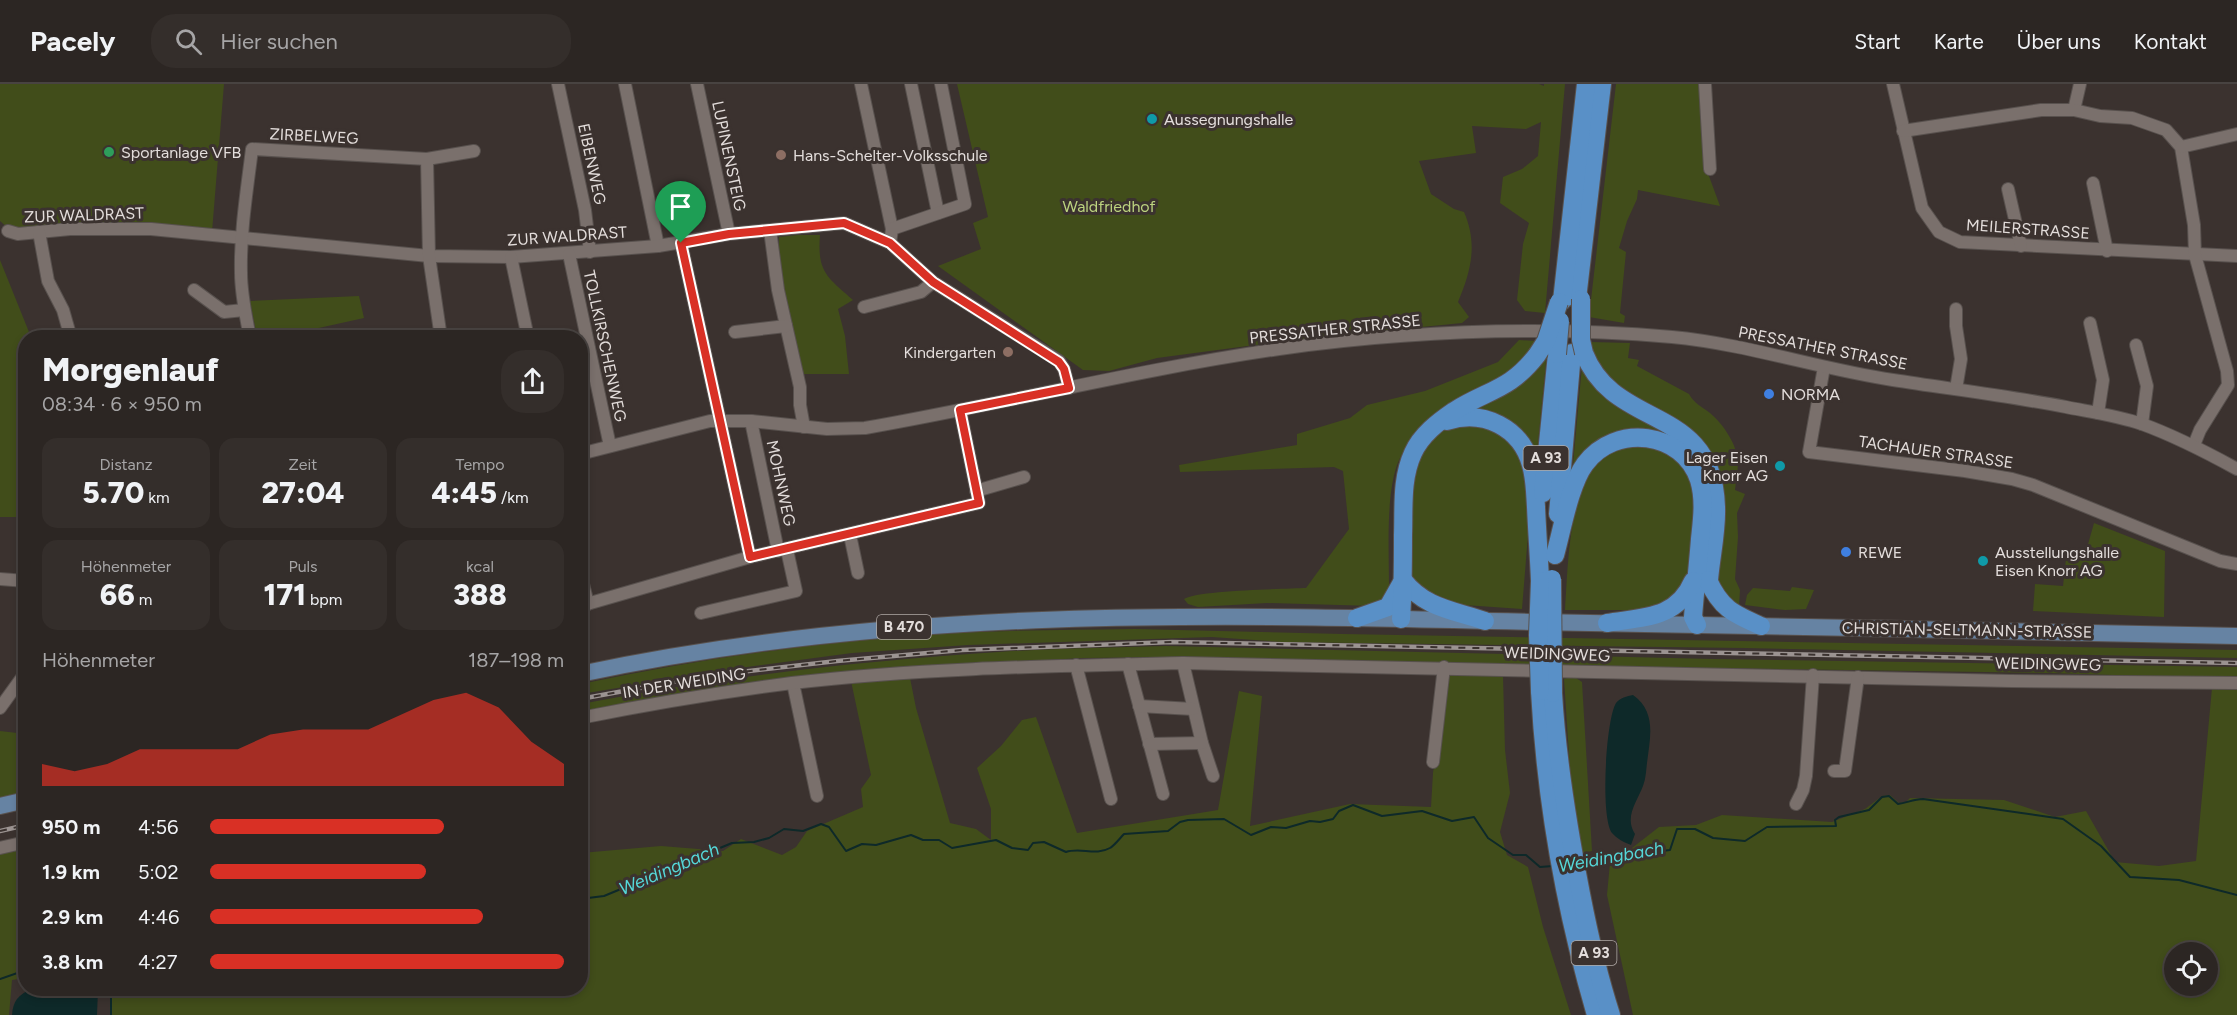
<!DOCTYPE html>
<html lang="de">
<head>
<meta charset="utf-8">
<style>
  :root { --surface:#2c2623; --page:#342e2b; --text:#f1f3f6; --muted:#a6a5a6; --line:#484341; --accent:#d93025 }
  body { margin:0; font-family:Figtree,sans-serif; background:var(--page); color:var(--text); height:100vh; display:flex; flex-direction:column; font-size:22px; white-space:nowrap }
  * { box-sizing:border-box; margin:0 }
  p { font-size:20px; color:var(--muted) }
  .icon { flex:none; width:33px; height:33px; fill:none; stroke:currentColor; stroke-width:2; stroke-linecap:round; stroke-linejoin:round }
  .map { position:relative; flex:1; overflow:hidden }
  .panel { position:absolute; left:18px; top:246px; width:570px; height:666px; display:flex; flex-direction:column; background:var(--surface); border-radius:24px; box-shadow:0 3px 9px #0003,0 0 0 2px var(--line) }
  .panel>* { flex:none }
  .controls { position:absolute; left:2164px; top:858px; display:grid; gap:12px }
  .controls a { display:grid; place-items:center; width:54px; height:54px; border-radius:50%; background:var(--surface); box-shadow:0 3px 9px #0003,0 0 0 2px var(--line); font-size:30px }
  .pin { position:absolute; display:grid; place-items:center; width:51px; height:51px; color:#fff; margin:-62px -26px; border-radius:50% 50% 50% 0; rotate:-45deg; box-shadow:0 0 6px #0007 }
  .pin .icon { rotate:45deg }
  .round { display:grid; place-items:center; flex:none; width:63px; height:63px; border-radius:24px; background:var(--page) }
  .overview { display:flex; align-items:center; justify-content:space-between; height:102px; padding:0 24px }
  h1 { font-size:33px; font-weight:800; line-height:45px }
  .stats { display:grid; grid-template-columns:repeat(3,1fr); gap:9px; height:102px; padding:6px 24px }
  .stats div { display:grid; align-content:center; border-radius:15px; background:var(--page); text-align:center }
  .stats b { font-size:30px; font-weight:800 }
  .stats small { font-size:16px; font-weight:400 }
  .stats p { font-size:16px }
  .chart { height:168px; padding:12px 24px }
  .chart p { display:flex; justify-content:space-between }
  .chart svg { width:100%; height:108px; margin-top:6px; fill:var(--accent); opacity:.7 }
  ul { padding:0 24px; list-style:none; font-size:20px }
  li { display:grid; grid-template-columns:96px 72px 1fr; align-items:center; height:45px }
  li i { height:15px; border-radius:8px; background:var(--accent) }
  header { display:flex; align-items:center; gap:36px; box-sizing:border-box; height:84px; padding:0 30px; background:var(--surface); border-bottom:2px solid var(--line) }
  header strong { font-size:28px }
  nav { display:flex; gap:33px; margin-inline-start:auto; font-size:21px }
  .search { width:420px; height:54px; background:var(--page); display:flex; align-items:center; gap:15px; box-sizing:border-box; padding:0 21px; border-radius:24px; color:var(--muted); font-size:22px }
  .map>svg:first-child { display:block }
  .green { fill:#414d1a; fill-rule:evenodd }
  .water { fill:#0e2929 }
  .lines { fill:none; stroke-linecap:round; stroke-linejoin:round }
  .stream { stroke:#0e2929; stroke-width:2 }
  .minor-casing { stroke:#58514e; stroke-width:14 }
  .major-casing { stroke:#58514e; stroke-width:18 }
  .highway-casing { stroke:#58514e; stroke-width:20 }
  .minor { stroke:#7a706c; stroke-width:12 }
  .major { stroke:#6683a3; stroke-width:16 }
  .highway { stroke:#5990c7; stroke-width:18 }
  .rail-casing { stroke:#9b9391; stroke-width:4.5 }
  .rail { stroke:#3b322f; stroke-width:2; stroke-dasharray:7; stroke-linecap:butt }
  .highway-bridge-casing { stroke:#58514e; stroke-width:20; stroke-linecap:butt }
  .highway-bridge { stroke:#5990c7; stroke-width:18 }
  .route-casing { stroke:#fff; stroke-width:12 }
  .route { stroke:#d93025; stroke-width:8 }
  .culture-dot { fill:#0f9aa8; stroke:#3b322f; stroke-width:2 }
  .leisure-dot { fill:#2e9e5b; stroke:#3b322f; stroke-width:2 }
  .education-dot { fill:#8d6e63; stroke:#3b322f; stroke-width:2 }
  .shop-dot { fill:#3f7fe0; stroke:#3b322f; stroke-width:2 }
  .labels { text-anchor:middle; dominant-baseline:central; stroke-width:6; stroke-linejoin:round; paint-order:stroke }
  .shield { fill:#3b322f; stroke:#b1aaa7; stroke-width:1.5 }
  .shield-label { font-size:15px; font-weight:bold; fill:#e3dddb }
  .poi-label { font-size:16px; fill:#e3dddb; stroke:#3b322f; text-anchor:start }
  .street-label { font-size:16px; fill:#e3dddb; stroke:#3b322f }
  .park-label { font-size:16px; fill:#bcd37f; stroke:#3b322f }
  .water-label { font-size:18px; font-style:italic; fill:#55d7d8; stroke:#3b322f }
</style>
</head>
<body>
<header>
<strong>Pacely</strong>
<div class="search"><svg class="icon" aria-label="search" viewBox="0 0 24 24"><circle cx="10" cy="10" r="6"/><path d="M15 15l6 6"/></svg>Hier suchen</div>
<nav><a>Start</a><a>Karte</a><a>Über uns</a><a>Kontakt</a></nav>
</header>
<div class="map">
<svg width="2237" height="931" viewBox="0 0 2237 931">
  <rect width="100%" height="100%" fill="#3b322f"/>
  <!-- green -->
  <g class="green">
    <path d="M 0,0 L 224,0 L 212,148 L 10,146 L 0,137 Z"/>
    <path d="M 957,0 L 1539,0 L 1544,2 L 1544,0 L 1565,0 L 1545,229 L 1525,227 L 1517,216 L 1523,160 L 1529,139 L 1500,119 L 1503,93 L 1522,85 L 1538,72 L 1541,38 L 1526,45 L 1472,42 L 1476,69 L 1419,77 L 1431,110 L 1454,125 L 1464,128 C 1478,160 1471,187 1458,218 L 1469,233 L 1462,239 L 1301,255 L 1157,274 L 1109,287 L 1083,286 L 938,182 L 981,165 L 973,139 L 988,133 Z"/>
    <path d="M 1616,0 L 1702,0 L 1706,84 L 1720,122 L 1638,106 L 1637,115 L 1627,137 L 1619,164 L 1626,168 L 1620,229 L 1625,232 L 1624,239 L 1589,233 Z"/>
    <path d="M 798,151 L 820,151 C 817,188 827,193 853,216 L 838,225 L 845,252 L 849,290 L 803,290 L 779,185 L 779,153 Z"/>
    <path d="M 0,176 L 31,253 L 26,254 L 25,433 L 0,433 Z"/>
    <path d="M 359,212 L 364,234 L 278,253 L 257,253 L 250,217 Z"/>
    <path d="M 1519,256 L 1537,257 L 1521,282 L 1414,352 C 1406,362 1400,372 1396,384 C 1386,417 1389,467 1389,502 L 1386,515 L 1374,522 L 1267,519 L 1198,523 L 1188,520 L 1184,515 C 1197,506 1285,505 1306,504 L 1349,445 L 1343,387 L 1334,383 L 1180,388 L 1179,381 L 1297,361 L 1297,350 L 1350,334 L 1367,321 L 1425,307 L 1498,278 Z"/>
    <path d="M 1591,258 L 1630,259 L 1628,274 L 1639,276 L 1637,282 L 1689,310 C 1694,319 1702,323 1710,329 C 1723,340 1737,360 1738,378 C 1738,387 1736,397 1735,406 L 1745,410 L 1737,429 L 1738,453 L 1735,495 L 1740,506 L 1739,522 L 1724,512 L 1717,499 L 1720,395 L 1612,300 L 1592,270 Z"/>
    <path d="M 1548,268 L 1546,278 L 1536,379 L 1528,360 L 1467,327 Z"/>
    <path d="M 1582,282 L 1659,340 L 1705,401 L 1647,346 L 1572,391 Z"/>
    <path d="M 1455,340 L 1496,343 L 1523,370 L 1530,426 L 1522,525 L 1464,521 L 1440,517 L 1411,494 C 1411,444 1398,362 1455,340 Z"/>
    <path d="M 1637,361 L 1665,366 L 1686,383 L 1696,409 L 1693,465 L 1685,505 L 1653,526 L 1565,526 C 1568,485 1568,402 1602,374 C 1612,366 1625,364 1637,361 Z"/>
    <path d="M 2094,439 L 2165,467 L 2164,533 L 2033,527 L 2035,500 L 2063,502 L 2066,475 L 2085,471 Z"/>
    <path d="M 1792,503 L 1814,506 L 1806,525 L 1785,526 L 1745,521 L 1747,511 L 1753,504 L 1790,507 Z"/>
    <path d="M 1135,545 L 1343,550 L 2237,566 L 2237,574 L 1745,564 L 1282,558 L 1212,553 L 968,561 L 852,569 L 739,584 L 581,610 L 581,600 C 694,576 810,559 926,551 C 996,546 1066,546 1135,545 Z"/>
    <path d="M 1166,562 L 1713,575 L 2237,583 L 2237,592 L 2143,592 L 2051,589 L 1431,580 L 1179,573 L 1082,574 L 884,585 L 581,629 L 581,620 C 719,593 858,577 999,568 C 1054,564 1111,564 1166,562 Z"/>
    <path d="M 1448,588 L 1503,592 L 1505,666 L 1510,709 L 1500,748 L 1507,771 L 1528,783 L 1543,843 L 1571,931 L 112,931 L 109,905 L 580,904 L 581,769 L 661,762 L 723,767 L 741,755 L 782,771 L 796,763 L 807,747 L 863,723 L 861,705 L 871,691 L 851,597 L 910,594 L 916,624 L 950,739 L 976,745 L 991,756 L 991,725 L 977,684 L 1001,662 L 1022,636 L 1036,633 L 1077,749 L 1218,726 L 1239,607 L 1262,612 L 1250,742 L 1350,720 L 1431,723 L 1433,689 Z"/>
    <path d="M 1573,592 L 1582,598 L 1592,767 L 1582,769 L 1572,716 L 1564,595 Z"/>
    <path d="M 2212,604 L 2237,604 L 2237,931 L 1633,931 L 1607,811 L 1611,768 L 1632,764 L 1659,743 L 1696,741 L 1722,731 L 1832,738 L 1865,725 L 1882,712 L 1890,711 L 1899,719 L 1906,718 L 1910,714 L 2004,716 L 2055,733 L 2086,727 L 2115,778 L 2159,782 L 2196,777 ZM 2175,868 L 2208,868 L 2208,902 L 2175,902 Z"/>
    <path d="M 0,647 L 26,650 L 25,708 L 0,715 Z"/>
    <path d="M 25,763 L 25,894 L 12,896 L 9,931 L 0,931 L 0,769 Z"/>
  </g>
  <!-- water -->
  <g class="water">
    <path d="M 1633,611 C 1657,628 1650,654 1647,679 C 1646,687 1646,694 1643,702 C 1637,718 1624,733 1635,750 L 1631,761 C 1625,759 1616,754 1612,749 C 1600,733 1606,635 1616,619 C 1620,614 1627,612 1633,611 Z"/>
    <path d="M 31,905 L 98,905 L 97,931 L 12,931 C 13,917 18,911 31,905 Z"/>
  </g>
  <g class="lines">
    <!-- stream -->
    <g class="stream">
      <path d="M 1582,777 L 1670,766 L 1677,745 L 1695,745 L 1713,754 L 1745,757 L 1767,743 L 1836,742 L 1835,736 L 1839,733 L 1869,726 L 1882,713 L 1889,712 L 1898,720 C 1907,719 1913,715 1923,715 L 2063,735 L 2101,762 L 2130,793 L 2179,796 L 2237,811"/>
      <path d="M 580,815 L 604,812 L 732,759 L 754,758 L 769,754 L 784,745 L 803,747 L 821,740 L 829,743 L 846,767 L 862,760 L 876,761 L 911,751 L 923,756 L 939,756 L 952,764 L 996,756 L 1012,764 L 1028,766 L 1033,759 L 1044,758 L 1066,768 C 1080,763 1096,772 1110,764 C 1115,761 1120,754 1124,750 L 1168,747 L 1180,738 L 1188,736 L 1224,735 L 1251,751 L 1271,743 L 1286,744 L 1310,737 L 1320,738 L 1333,735 L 1339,727 L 1353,721 L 1382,732 L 1422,727 L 1452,737 L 1474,733 L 1488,754 L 1513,771 L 1526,771 L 1540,783 L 1553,782"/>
      <path d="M 0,895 L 26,886"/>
      <path d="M 111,904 L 111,931"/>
    </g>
    <!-- minor casing -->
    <g class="minor-casing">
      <g id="minor">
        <path d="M 558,0 L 585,126 L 590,168"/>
        <path d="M 625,0 L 658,162"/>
        <path d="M 697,0 L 729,150"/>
        <path d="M 861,0 L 892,145"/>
        <path d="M 911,0 L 938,129"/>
        <path d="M 1705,0 L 1710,85"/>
        <path d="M 1893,0 L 1922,124 L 1939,148 L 1960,158 L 2237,172"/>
        <path d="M 2074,26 L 2080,0"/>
        <path d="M 1903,47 L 2041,26 L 2074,26 L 2100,32 L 2132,34 L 2166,46 L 2181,63 L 2194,141 L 2195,171 L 2227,287 L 2228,301 L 2200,346 L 2194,361"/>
        <path d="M 2181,63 L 2237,50"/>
        <path d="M 427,75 L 474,67"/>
        <path d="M 2093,99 L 2107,167"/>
        <path d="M 2008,105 L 2021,162"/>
        <path d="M 770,146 L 778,206 L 800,303 L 800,321 L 804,343"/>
        <path d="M 8,147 L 18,150 L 70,145 L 151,145 L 429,172 L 511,173 L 658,162 L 729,150 L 844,139 L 890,159 L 933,198 L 1059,277 L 1064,285 L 1069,304"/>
        <path d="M 39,148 L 48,197 L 63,226 L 71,254"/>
        <path d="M 681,159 L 750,473"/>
        <path d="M 890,159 L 892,145 L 965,120 L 941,0"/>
        <path d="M 569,170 L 610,362"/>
        <path d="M 511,173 L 528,254"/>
        <path d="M 194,206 L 224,228 L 244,226"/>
        <path d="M 864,223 L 921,208 L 933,198"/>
        <path d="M 1956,225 L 1956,242 L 1961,275 L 1956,305"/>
        <path d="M 2090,239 L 2103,296 L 2098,329"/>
        <path d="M 735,248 L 786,242"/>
        <path d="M 250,254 C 246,232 241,211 241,189 C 240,148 247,106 252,65 L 427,75 L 429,172 L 441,254"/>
        <path d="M 2136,261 L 2147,302 L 2142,340"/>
        <path d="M 1824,283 L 1809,368 L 1965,387 L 2012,395 L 2033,401 L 2220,477 L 2237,480"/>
        <path d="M 751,337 L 778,467"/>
        <path d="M 580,370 L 710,337 L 751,337 L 827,345 L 865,344 C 1003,320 1140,285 1279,265 C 1408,247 1542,242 1672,253 C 1747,260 1819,285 1893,296 C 1951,305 2009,312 2066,323 C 2091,328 2118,332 2142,340 C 2175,352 2206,368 2237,385"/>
        <path d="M 976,407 L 1024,393"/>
        <path d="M 850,451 L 858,489"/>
        <path d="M 580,488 L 588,520"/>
        <path d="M 0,495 L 26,497"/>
        <path d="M 580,522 L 750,473 L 979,419 L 960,326"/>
        <path d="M 701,529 L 796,507 L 787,466"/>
        <path d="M 1183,579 L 1202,659 L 1213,692"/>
        <path d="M 1128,580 L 1163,710"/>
        <path d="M 1076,581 L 1111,715"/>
        <path d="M 793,599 L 817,712"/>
        <path d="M 1139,622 L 1193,625"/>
        <path d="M 0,624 L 26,588"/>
        <path d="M 580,634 C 650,620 721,608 792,599 C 921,584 1053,582 1183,579 L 2011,597 L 2237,599"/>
        <path d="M 1149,660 L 1202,659"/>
        <path d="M 1433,678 L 1444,583"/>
        <path d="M 1834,687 L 1845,687 L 1858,593"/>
        <path d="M 1796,720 L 1803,706 L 1806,692 L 1813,591"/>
        <path d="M 0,764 L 26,758"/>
      </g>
    </g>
    <!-- major casing -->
    <g class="major-casing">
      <g id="major">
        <path d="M 580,590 C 898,522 1214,530 1536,538 C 1770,543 2003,546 2237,552"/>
        <path d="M 0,722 L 26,716"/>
      </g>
    </g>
    <!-- highway casing -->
    <g class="highway-casing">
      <g id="highway">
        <path d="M 1577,215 L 1602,0"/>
        <path d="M 1562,217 L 1586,0"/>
        <path d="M 1584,269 C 1615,348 1713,318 1716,423 C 1717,447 1711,472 1709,496"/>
        <path d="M 1447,337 C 1484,325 1521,344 1531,381 C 1535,394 1535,409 1536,423 C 1537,447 1539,472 1540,497"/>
        <path d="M 1543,409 L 1557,270"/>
        <path d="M 1558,430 L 1572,269"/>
        <path d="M 1555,471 C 1562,446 1570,400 1585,380 C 1615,339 1683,347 1699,396 C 1705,416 1702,436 1700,455 C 1698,481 1695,507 1693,533 L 1697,541"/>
        <path d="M 1403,496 C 1425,524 1452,526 1485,537"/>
        <path d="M 1708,496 C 1721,525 1734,530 1761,542"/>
        <path d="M 1357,534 L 1388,523 L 1401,500"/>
        <path d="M 1401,535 C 1403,507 1403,479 1403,451 C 1404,424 1401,395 1413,369 C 1421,351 1438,338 1454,327 C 1489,305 1509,307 1537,271"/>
        <path d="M 1607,539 C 1643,533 1677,535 1693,497"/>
        <path d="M 1540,607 C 1546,718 1565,825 1596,931"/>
        <path d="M 1553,609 C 1557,677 1568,743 1581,810 C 1589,851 1598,891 1611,931"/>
      </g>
    </g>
    <!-- minor -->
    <use href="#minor" class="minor"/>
    <!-- major -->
    <use href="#major" class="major"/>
    <!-- highway -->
    <use href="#highway" class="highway"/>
    <!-- rail casing -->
    <g class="rail-casing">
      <g id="rail">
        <path d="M 580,615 L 706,592 L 837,577 L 962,566 L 1172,558 L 2237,579"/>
        <path d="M 0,747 L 26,741"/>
      </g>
    </g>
    <!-- rail -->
    <use href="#rail" class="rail"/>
    <!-- highway-bridge casing -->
    <g class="highway-bridge-casing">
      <g id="highway-bridge">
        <path d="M 1581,215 L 1581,256 L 1584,269"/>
        <path d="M 1557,270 L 1560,237"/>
        <path d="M 1537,271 L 1546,257 L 1559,218"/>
        <path d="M 1552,495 L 1553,609"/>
        <path d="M 1540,497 L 1538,551 L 1540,607"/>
      </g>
    </g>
    <!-- highway-bridge -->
    <use href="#highway-bridge" class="highway-bridge"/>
  </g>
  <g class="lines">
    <!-- route casing -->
    <g class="route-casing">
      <path id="route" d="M 844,139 L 890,159 L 933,198 L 1059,278 L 1064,285 L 1069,304 L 960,326 L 979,419 L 750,473 L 681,159 L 729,150 Z"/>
    </g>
    <!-- route -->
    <use href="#route" class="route"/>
  </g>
  <!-- markers -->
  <g class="culture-dot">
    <circle cx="1152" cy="35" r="6"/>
    <circle cx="1780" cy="382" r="6"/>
    <circle cx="1983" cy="477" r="6"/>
  </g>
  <circle class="leisure-dot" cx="109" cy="68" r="6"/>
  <g class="education-dot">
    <circle cx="781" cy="71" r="6"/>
    <circle cx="1008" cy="268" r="6"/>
  </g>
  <g class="shop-dot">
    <circle cx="1769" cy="310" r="6"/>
    <circle cx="1846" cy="468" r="6"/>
  </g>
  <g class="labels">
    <!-- shield labels -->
    <g class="shield">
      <rect x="1523.5" y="362" width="45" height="24" rx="4.5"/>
      <rect x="877" y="531" width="54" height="24" rx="4.5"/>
      <rect x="1571.5" y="857" width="45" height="24" rx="4.5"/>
    </g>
    <g class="shield-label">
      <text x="1546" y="374">A 93</text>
      <text x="904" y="543">B 470</text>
      <text x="1594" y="869">A 93</text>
    </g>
    <!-- poi labels -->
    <g class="poi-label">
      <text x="1164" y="35">Aussegnungshalle</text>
      <text x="121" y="68">Sportanlage VFB</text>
      <text x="793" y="71">Hans-Schelter-Volksschule</text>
      <text x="996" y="268" text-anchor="end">Kindergarten</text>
      <text x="1781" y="310">NORMA</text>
      <text x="1768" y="373" text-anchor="end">Lager Eisen<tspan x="1768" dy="18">Knorr AG</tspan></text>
      <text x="1858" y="468">REWE</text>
      <text x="1995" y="468">Ausstellungshalle<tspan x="1995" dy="18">Eisen Knorr AG</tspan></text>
    </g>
    <!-- street labels -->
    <g class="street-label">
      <text transform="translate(314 52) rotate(3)">ZIRBELWEG</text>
      <text transform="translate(729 72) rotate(78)">LUPINENSTEIG</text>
      <text transform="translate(592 80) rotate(78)">EIBENWEG</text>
      <text transform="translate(84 131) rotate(-2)">ZUR WALDRAST</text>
      <text transform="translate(2028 145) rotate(4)">MEILERSTRASSE</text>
      <text transform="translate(567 152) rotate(-4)">ZUR WALDRAST</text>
      <text transform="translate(1335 245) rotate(-6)">PRESSATHER STRASSE</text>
      <text transform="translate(605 262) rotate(78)">TOLLKIRSCHENWEG</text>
      <text transform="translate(1823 264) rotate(11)">PRESSATHER STRASSE</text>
      <text transform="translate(1936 368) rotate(8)">TACHAUER STRASSE</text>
      <text transform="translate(781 399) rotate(78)">MOHNWEG</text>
      <text transform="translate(1967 546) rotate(1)">CHRISTIAN-SELTMANN-STRASSE</text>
      <text transform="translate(1557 570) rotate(2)">WEIDINGWEG</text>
      <text transform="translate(2048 580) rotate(1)">WEIDINGWEG</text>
      <text transform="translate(684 599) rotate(-9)">IN DER WEIDING</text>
    </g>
    <!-- park labels -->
    <g class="park-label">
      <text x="1109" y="122">Waldfriedhof</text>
    </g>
    <!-- water labels -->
    <g class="water-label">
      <text transform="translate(1611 773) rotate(-10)">Weidingbach</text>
      <text transform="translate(669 785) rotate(-23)">Weidingbach</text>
    </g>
  </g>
</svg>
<div class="controls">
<a><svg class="icon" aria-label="locate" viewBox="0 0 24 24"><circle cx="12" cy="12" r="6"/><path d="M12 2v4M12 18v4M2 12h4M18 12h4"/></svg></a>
</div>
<div class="pin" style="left:681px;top:159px;background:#1e9e55"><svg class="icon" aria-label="arrive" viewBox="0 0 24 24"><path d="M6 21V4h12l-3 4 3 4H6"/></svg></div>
<section class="panel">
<div class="overview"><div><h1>Morgenlauf</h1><p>08:34 · 6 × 950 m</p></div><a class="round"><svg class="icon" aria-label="share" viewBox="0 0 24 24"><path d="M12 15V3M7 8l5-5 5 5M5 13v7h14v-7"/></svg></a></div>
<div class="stats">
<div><p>Distanz</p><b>5.70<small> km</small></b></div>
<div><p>Zeit</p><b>27:04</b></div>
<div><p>Tempo</p><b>4:45<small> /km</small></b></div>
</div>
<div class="stats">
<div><p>Höhenmeter</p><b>66<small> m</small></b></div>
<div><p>Puls</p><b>171<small> bpm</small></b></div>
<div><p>kcal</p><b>388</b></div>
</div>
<div class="chart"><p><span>Höhenmeter</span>187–198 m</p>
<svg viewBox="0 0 160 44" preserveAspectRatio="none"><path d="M0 44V35L10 38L20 35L30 29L40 29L50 29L60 29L70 23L80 21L90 21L100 21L110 15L120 9L130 6L140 12L150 26L160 35V44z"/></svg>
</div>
<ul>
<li><b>950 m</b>4:56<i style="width:66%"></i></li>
<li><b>1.9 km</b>5:02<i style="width:61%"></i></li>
<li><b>2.9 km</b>4:46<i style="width:77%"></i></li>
<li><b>3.8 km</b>4:27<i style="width:100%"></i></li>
</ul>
</section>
</div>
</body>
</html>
